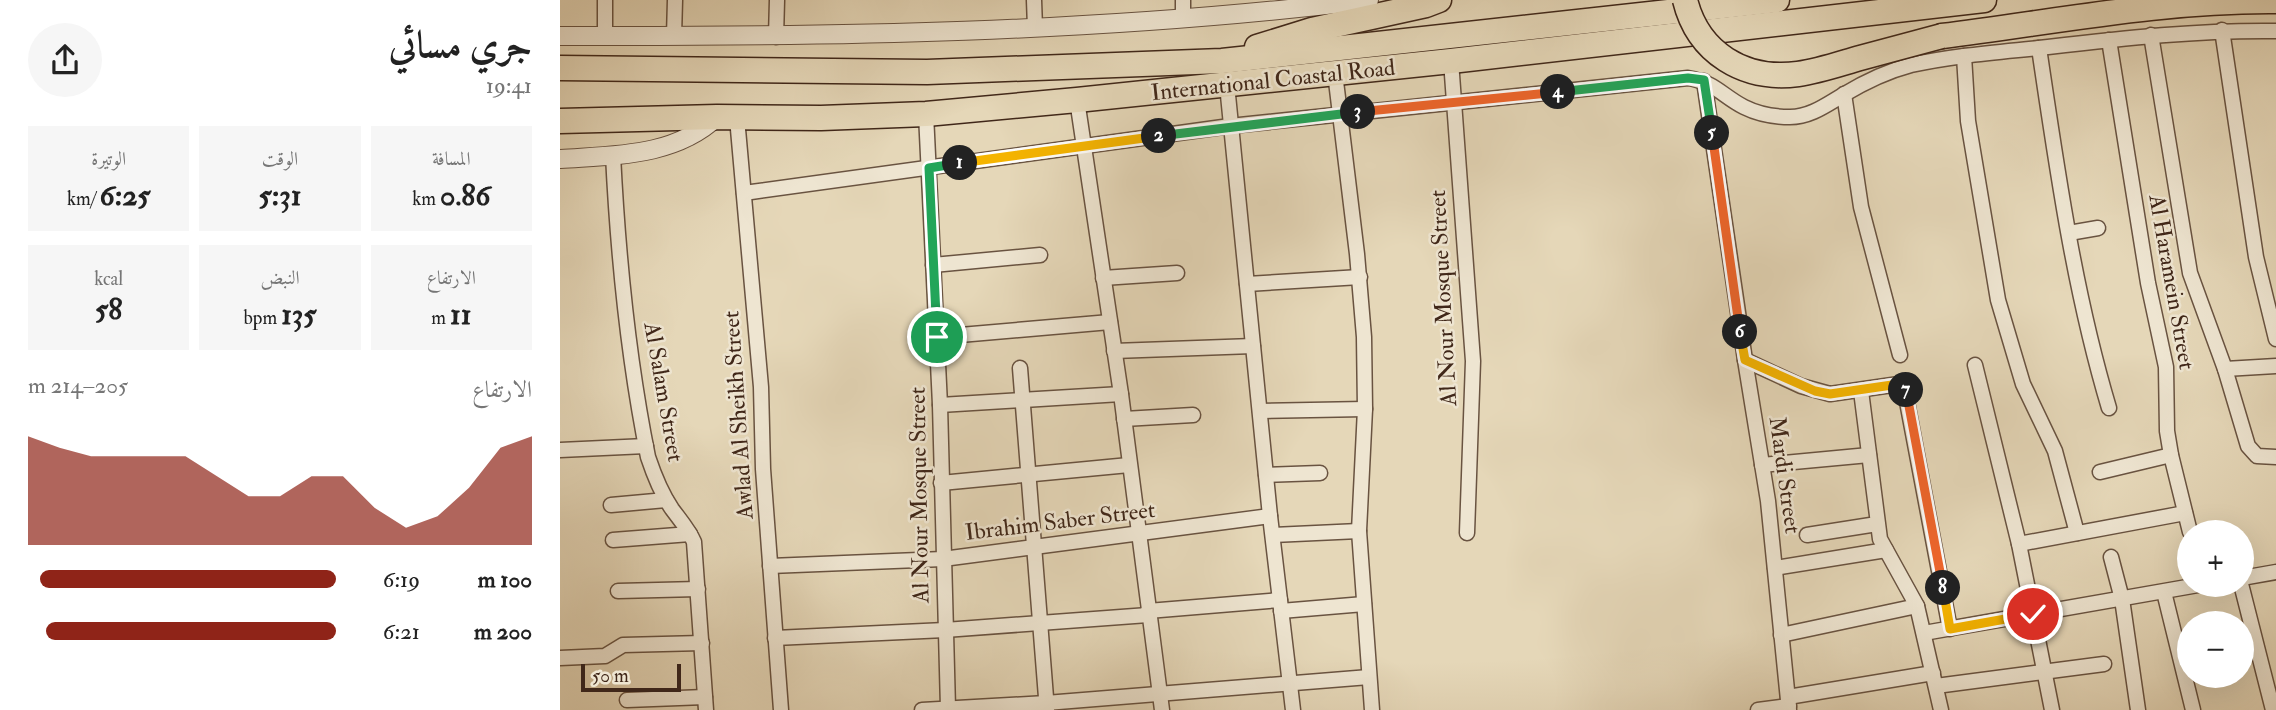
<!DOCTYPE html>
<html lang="ar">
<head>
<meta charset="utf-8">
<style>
  :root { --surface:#fff; --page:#f6f6f6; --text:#222; --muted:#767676; --accent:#8f2418 }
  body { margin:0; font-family:"IM FELL Double Pica",Amiri,serif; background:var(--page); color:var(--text); direction:rtl; height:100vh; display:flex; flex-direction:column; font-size:26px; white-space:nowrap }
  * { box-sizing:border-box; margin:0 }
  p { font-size:23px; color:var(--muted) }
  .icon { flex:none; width:38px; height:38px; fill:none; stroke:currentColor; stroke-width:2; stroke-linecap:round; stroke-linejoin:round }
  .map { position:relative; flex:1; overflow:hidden; direction:ltr }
  .drawer { display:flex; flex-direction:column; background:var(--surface); width:560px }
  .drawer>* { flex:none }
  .fabs { position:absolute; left:1617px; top:520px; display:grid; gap:14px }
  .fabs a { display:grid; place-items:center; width:77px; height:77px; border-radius:50%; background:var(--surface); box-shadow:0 7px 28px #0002; font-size:35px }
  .scale { position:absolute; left:21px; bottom:18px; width:100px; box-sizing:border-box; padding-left:7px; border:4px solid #402719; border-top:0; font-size:19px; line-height:24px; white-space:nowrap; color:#402719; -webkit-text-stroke:5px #eee5d1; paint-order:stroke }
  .pin { position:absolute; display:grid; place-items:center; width:60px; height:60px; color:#fff; margin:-30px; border:4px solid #fff; border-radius:50%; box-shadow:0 2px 7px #0007 }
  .km { position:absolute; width:35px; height:35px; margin:-18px; border-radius:50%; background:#222; color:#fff; font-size:19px; line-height:35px; text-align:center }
  .round { display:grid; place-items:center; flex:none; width:74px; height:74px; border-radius:37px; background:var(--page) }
  .overview { display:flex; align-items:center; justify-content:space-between; height:119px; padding:0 28px }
  h1 { font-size:38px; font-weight:800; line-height:52px }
  .metrics { display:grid; grid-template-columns:repeat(3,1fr); gap:10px; height:119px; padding:7px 28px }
  .metrics div { display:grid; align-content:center; border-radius:0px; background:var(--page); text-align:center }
  .metrics b { font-size:30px; font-weight:800 }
  .metrics small { font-size:19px; font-weight:400 }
  .metrics p { font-size:19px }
  .chart { height:196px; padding:14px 28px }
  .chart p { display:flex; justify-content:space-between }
  .chart svg { width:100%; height:126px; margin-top:7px; fill:var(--accent); opacity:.7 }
  ul { padding:0 28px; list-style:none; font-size:23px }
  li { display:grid; grid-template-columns:112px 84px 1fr; align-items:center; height:52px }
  li i { height:18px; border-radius:9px; background:var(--accent) }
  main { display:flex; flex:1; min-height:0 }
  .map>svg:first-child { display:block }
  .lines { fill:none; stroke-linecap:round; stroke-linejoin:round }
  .minor-casing { stroke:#695341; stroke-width:17 }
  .tertiary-casing { stroke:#695341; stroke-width:20 }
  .trunk-casing { stroke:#402719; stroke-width:27 }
  .minor { stroke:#eee5d1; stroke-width:14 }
  .tertiary { stroke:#eee5d1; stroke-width:18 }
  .trunk { stroke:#e5d7b8; stroke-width:24 }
  .trunk-bridge-casing { stroke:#402719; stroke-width:27; stroke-linecap:butt }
  .trunk-bridge { stroke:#e5d7b8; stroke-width:24 }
  .split-1-casing { stroke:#fff; stroke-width:14 }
  .split-2-casing { stroke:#fff; stroke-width:14 }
  .split-3-casing { stroke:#fff; stroke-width:14 }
  .split-4-casing { stroke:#fff; stroke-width:14 }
  .split-5-casing { stroke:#fff; stroke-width:14 }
  .split-6-casing { stroke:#fff; stroke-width:14 }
  .split-7-casing { stroke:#fff; stroke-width:14 }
  .split-8-casing { stroke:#fff; stroke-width:14 }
  .split-9-casing { stroke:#fff; stroke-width:14 }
  .split-1 { stroke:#22a559; stroke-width:9 }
  .split-2 { stroke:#f5b400; stroke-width:9 }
  .split-3 { stroke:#22a559; stroke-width:9 }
  .split-4 { stroke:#f0652b; stroke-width:9 }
  .split-5 { stroke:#22a559; stroke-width:9 }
  .split-6 { stroke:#f0652b; stroke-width:9 }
  .split-7 { stroke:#f5b400; stroke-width:9 }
  .split-8 { stroke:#f0652b; stroke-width:9 }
  .split-9 { stroke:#f5b400; stroke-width:9 }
  .labels { text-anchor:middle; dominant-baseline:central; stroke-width:5; stroke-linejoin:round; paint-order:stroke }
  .street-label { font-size:23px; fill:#402719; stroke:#eee5d1 }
</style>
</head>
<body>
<main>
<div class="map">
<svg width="1716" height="710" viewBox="0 0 1716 710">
  <rect width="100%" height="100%" fill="#e5d7b8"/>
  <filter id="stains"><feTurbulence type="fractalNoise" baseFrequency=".00286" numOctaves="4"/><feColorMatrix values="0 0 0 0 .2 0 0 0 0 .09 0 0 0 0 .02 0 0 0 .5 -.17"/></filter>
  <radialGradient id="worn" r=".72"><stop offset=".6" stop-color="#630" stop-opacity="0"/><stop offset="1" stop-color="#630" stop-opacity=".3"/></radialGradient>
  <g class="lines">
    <!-- minor casing -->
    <g class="minor-casing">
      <g id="minor">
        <path d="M 474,0 L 475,28"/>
        <path d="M 623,0 L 623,19"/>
        <path d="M 1662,30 L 1696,257 L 1716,339"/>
        <path d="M 1591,35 L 1630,273 L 1665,369 L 1688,446 L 1697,456 L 1716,457"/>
        <path d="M 45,36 L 45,0"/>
        <path d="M 114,36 L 115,0"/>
        <path d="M 216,37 L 217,0"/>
        <path d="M 1549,40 L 1588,283 L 1606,367 L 1607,431 L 1611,455 L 1630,532"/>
        <path d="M 1479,48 C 1497,169 1514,291 1549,408"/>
        <path d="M 1404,56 L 1408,121 L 1438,300 L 1463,384 L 1495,451 L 1517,533"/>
        <path d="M 891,61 L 913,361 L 907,533"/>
        <path d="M 775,73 L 797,254 L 804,337 L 805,409 L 799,531 L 812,710"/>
        <path d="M 1144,81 L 1185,360 L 1208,501 L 1229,710"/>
        <path d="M 667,85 L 710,516 L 733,710"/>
        <path d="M 1284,94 L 1301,207 L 1340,355"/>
        <path d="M 517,100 L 561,394 L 602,710"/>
        <path d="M 366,114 L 380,405 L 388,708"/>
        <path d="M 177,118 L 201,387 L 203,469 L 221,710"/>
        <path d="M 53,155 C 58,256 68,358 88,457 C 94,475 101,493 112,509 C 120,520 129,530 134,542 L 146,710"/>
        <path d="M 184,193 L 670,126 L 1128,78 C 1156,83 1161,95 1184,107 C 1198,114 1214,117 1230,117 C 1250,117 1266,105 1283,95 C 1303,83 1328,71 1351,65 C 1396,55 1442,52 1488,47 C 1564,38 1639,30 1716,31"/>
        <path d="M 1509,233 L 1538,228"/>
        <path d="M 373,265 L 480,255"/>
        <path d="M 543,278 L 617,273"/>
        <path d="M 687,284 L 800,277"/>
        <path d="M 377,337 L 550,322"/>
        <path d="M 554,351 L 693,346"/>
        <path d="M 1185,360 L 1241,386 L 1270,394 L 1339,384 L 1344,386 L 1390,629"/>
        <path d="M 1415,365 L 1459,544 L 1492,710"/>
        <path d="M 460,368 L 487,710"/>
        <path d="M 1665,369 L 1716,366"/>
        <path d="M 1301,391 L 1320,539 L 1357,606 L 1381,710"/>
        <path d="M 380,405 L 561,394"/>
        <path d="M 700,411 L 805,409"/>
        <path d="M 564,419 L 633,415"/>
        <path d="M 0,450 L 86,446"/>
        <path d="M 1202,465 L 1309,455"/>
        <path d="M 1540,472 L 1611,455"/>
        <path d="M 706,475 L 760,473"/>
        <path d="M 381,483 L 569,465"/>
        <path d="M 51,505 L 106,500"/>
        <path d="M 713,535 L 799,531"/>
        <path d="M 1247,535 L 1317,524"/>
        <path d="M 53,540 L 130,534"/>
        <path d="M 1459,544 L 1625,513"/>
        <path d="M 1551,557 L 1562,599 L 1578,710"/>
        <path d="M 210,566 L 383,559 L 710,516"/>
        <path d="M 1215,568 L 1326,550"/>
        <path d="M 1682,578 L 1716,572"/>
        <path d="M 1681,584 L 1713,710"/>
        <path d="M 58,591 L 138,589"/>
        <path d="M 1604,592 L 1633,710"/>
        <path d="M 588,611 L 720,600"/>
        <path d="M 721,611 L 804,604"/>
        <path d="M 1364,633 L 1644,584"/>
        <path d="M 1221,635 L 1357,606"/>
        <path d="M 215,638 L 385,630 L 588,615"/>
        <path d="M 0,658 L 45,656 L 63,645 L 142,643"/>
        <path d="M 1376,686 L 1544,664"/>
        <path d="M 1228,697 L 1373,673"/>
        <path d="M 67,700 L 145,697"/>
        <path d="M 362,710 L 486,703 L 809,677"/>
        <path d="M 1198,710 L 1229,706"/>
      </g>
    </g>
    <!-- tertiary casing -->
    <g class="tertiary-casing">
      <g id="tertiary">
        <path d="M 0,36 C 270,37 540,33 809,0"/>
        <path d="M 0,159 C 55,155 114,157 157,117"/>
      </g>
    </g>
    <!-- trunk casing -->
    <g class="trunk-casing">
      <g id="trunk">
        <path d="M 1382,36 C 1494,22 1603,0 1716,1"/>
        <path d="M 697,47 L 752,30 L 866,5 L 879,0"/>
        <path d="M 0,68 L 367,72 L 662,61 L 1217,0"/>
        <path d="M 0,121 L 157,117 L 261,118 L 366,114 L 517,100 L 891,61 L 1424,0"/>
      </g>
    </g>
    <!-- minor -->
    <use href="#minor" class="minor"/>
    <!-- tertiary -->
    <use href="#tertiary" class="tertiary"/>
    <!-- trunk -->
    <use href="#trunk" class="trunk"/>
    <!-- trunk-bridge casing -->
    <g class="trunk-bridge-casing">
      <path id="trunk-bridge" d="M 1125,0 C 1138,53 1184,81 1238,74 C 1259,71 1279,64 1300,58 C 1327,51 1355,43 1382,36"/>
    </g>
    <!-- trunk-bridge -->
    <use href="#trunk-bridge" class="trunk-bridge"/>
  </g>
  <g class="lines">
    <!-- split-1 casing -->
    <g class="split-1-casing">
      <path id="split-1" d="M 377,337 L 369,168 L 400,163"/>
    </g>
    <!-- split-2 casing -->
    <g class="split-2-casing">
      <path id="split-2" d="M 400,163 L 599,136"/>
    </g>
    <!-- split-3 casing -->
    <g class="split-3-casing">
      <path id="split-3" d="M 599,136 L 798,112"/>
    </g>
    <!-- split-4 casing -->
    <g class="split-4-casing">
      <path id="split-4" d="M 798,112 L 998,92"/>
    </g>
    <!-- split-5 casing -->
    <g class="split-5-casing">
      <path id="split-5" d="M 998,92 L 1128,78 L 1144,80 L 1152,133"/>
    </g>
    <!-- split-6 casing -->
    <g class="split-6-casing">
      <path id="split-6" d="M 1152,133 L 1180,332"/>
    </g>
    <!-- split-7 casing -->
    <g class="split-7-casing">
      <path id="split-7" d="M 1180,332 L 1185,360 L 1255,391 L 1270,394 L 1339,384 L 1344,386 L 1346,390"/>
    </g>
    <!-- split-8 casing -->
    <g class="split-8-casing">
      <path id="split-8" d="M 1346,390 L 1383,588"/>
    </g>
    <!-- split-9 casing -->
    <g class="split-9-casing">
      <path id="split-9" d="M 1383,588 L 1390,629 L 1473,614"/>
    </g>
    <!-- split-1 -->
    <use href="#split-1" class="split-1"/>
    <!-- split-2 -->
    <use href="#split-2" class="split-2"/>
    <!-- split-3 -->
    <use href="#split-3" class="split-3"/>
    <!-- split-4 -->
    <use href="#split-4" class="split-4"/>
    <!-- split-5 -->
    <use href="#split-5" class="split-5"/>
    <!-- split-6 -->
    <use href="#split-6" class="split-6"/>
    <!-- split-7 -->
    <use href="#split-7" class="split-7"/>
    <!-- split-8 -->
    <use href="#split-8" class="split-8"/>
    <!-- split-9 -->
    <use href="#split-9" class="split-9"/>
  </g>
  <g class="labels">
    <!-- street labels -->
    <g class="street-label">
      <text transform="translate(713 80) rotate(-6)">International Coastal Road</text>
      <text transform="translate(1612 282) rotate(80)">Al Haramein Street</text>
      <text transform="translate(883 298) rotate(-93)">Al Nour Mosque Street</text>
      <text transform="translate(104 392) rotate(80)">Al Salam Street</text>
      <text transform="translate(178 415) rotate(-94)">Awlad Al Sheikh Street</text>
      <text transform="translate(1225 475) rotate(82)">Mardi Street</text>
      <text transform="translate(359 495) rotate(-91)">Al Nour Mosque Street</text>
      <text transform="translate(500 521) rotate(-7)">Ibrahim Saber Street</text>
    </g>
  </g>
  <rect width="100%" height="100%" filter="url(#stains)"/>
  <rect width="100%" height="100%" fill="url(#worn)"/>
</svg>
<div class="fabs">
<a>+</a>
<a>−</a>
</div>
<div class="scale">50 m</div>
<div class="pin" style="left:377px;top:337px;background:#1e9e55"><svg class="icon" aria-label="arrive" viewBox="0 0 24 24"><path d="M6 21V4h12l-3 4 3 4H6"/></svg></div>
<div class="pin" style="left:1473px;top:614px;background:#d93025"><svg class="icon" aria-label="check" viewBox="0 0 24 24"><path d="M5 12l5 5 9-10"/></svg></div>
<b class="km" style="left:400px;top:163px">1</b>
<b class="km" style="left:599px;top:136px">2</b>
<b class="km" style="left:798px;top:112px">3</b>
<b class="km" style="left:998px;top:92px">4</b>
<b class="km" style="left:1152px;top:133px">5</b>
<b class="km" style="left:1180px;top:332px">6</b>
<b class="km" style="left:1346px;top:390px">7</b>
<b class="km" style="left:1383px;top:588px">8</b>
</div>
<section class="drawer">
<div class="overview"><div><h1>جري مسائي</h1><p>19:41</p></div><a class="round"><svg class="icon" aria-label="share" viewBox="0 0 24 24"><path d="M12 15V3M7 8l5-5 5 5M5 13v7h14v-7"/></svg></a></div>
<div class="metrics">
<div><p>المسافة</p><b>0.86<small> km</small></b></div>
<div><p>الوقت</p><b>5:31</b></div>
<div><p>الوتيرة</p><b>6:25<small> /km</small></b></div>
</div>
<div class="metrics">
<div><p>الارتفاع</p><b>11<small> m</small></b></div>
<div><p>النبض</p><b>135<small> bpm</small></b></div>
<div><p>kcal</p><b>58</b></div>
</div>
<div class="chart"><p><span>الارتفاع</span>205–214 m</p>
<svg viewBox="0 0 160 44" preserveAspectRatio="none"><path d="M0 44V6L10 10L20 13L30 13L40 13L50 13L60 20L70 27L80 27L90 20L100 20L110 31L120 38L130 34L140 24L150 10L160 6V44z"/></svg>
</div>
<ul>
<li><b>100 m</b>6:19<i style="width:96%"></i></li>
<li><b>200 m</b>6:21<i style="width:94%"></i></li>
</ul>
</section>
</main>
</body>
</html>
